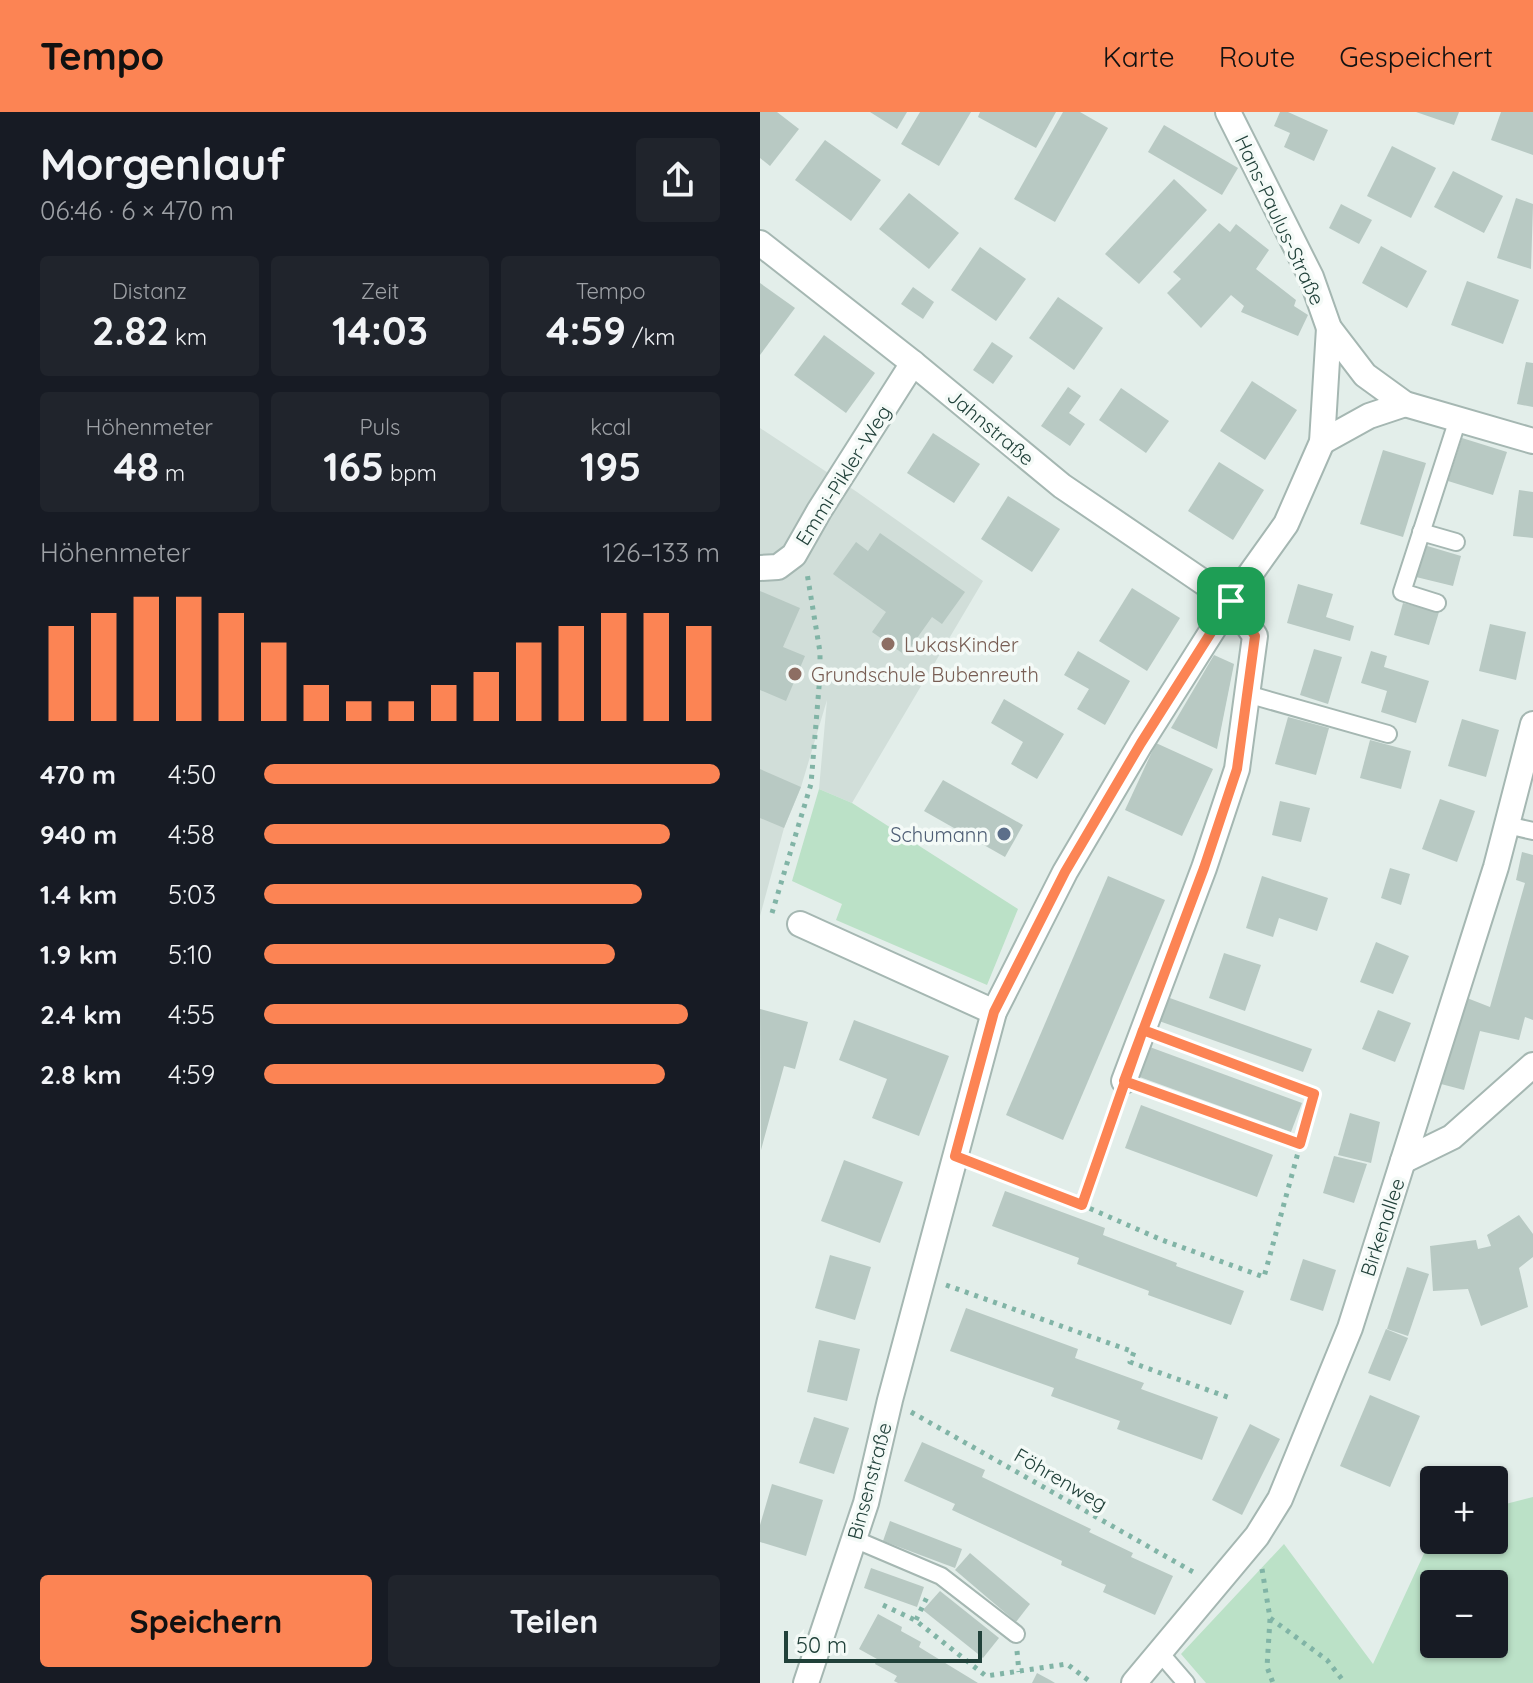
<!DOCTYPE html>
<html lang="de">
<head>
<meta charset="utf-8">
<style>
  :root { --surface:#171b24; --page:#20242c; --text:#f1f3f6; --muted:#9ea1a6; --accent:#fc8454 }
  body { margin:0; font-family:Quicksand,sans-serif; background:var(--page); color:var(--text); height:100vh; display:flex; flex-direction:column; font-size:30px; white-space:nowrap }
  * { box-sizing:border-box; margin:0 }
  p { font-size:26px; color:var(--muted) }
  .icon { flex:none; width:44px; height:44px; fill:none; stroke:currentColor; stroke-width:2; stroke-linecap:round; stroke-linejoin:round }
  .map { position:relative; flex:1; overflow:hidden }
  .sheet { display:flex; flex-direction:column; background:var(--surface); width:760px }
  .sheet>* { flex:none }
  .fabs { position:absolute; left:660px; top:1354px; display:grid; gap:16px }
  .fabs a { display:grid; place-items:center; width:88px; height:88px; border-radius:8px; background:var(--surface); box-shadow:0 2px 6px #0004; font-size:40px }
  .scale { position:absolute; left:24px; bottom:20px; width:198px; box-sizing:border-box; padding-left:8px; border:4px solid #21413a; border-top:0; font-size:22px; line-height:28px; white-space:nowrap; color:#21413a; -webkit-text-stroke:6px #f4faf7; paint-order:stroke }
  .pin { position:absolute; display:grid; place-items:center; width:68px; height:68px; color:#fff; margin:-34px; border-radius:16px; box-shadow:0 4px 12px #0006 }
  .round { display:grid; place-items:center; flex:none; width:84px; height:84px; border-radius:8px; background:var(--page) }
  .summary { display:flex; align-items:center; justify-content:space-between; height:136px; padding:0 40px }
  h1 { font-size:44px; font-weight:700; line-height:60px }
  .stats { display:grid; grid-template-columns:repeat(3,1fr); gap:12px; height:136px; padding:8px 40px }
  .stats div { display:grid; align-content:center; border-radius:8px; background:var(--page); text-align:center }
  .stats b { font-size:40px; font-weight:700 }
  .stats small { font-size:22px; font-weight:400 }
  .stats p { font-size:22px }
  .chart { height:224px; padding:16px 40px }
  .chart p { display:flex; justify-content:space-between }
  .chart svg { width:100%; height:144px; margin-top:8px; stroke:var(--accent); stroke-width:6 }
  .action { display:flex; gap:16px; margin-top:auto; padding:16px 40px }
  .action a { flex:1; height:92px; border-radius:8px; background:var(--accent); color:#111; font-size:32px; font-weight:700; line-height:92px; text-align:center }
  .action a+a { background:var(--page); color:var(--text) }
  ul { padding:0 40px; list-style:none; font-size:26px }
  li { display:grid; grid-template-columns:128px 96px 1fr; align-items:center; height:60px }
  li i { height:20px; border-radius:10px; background:var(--accent) }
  header { display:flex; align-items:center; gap:48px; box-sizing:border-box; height:112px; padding:0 40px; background:var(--accent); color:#111 }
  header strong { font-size:38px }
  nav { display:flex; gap:44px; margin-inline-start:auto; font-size:28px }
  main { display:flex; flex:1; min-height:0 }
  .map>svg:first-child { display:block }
  .built { fill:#d1ded9 }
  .green { fill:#bbe1c7; fill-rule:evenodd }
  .building { fill:#b8c9c3 }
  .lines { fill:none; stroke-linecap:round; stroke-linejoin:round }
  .lane-casing { stroke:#a5b7b2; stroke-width:20 }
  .street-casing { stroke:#a5b7b2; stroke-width:28 }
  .path { stroke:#81b4a6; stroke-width:5; stroke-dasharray:4 6; stroke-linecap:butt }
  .lane { stroke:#fff; stroke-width:16 }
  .street { stroke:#fff; stroke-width:24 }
  .route-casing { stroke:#fff; stroke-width:16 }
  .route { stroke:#fc8454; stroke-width:10 }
  .education-dot { fill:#8d6e63; stroke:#f4faf7; stroke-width:3 }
  .service-dot { fill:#5c6f8a; stroke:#f4faf7; stroke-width:3 }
  .labels { text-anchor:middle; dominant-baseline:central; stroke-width:7; stroke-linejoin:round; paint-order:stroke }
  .street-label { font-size:20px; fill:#21413a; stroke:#f4faf7 }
  .education-label { font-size:20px; fill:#785e54; stroke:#f4faf7; text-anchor:start }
  .service-label { font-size:20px; fill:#4e5e75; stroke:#f4faf7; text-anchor:end }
</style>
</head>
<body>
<header>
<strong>Tempo</strong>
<nav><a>Karte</a><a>Route</a><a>Gespeichert</a></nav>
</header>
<main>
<section class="sheet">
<div class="summary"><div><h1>Morgenlauf</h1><p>06:46 · 6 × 470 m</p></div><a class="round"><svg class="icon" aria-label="share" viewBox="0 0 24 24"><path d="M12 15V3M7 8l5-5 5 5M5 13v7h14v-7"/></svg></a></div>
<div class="stats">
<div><p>Distanz</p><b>2.82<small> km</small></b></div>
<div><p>Zeit</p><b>14:03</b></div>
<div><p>Tempo</p><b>4:59<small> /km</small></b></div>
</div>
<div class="stats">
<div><p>Höhenmeter</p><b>48<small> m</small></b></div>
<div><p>Puls</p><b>165<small> bpm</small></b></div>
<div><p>kcal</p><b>195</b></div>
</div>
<div class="chart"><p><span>Höhenmeter</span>126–133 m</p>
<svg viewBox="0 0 160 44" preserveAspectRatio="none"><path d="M5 44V15M15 44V11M25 44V6M35 44V6M45 44V11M55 44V20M65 44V33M75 44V38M85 44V38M95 44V33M105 44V29M115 44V20M125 44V15M135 44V11M145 44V11M155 44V15"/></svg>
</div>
<ul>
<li><b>470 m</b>4:50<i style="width:100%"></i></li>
<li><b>940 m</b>4:58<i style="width:89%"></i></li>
<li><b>1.4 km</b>5:03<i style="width:83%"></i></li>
<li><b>1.9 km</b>5:10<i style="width:77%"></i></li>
<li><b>2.4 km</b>4:55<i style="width:93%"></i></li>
<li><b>2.8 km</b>4:59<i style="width:88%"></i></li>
</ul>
<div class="action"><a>Speichern</a><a>Teilen</a></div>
</section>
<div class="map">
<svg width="773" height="1571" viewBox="0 0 773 1571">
  <rect width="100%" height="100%" fill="#e3eeea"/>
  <!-- built -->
  <path class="built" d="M 0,316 L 97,380 L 223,469 L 92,691 L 59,677 L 67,588 L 41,675 L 24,716 L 0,804 Z"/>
  <!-- green -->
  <g class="green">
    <path d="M 59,677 L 92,691 L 258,797 L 227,873 L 76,808 L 82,792 L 32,769 Z"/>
    <path d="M 773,1385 L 773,1571 L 446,1571 L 421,1542 L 524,1432 L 613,1552 L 674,1420 L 674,1428 L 734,1428 L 734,1395 ZM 734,1472 L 734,1532 L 674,1532 L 674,1472 Z"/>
  </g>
  <!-- building -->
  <g class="building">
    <path d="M 0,0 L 17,0 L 39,17 L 10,54 L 0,46 Z"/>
    <path d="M 110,0 L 147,0 L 137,17 Z"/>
    <path d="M 160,0 L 211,0 L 179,54 L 141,32 Z"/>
    <path d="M 220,0 L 296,0 L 276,36 L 218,5 Z"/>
    <path d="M 303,0 L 320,0 L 348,16 L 295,110 L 254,87 Z"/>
    <path d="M 520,0 L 528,0 L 568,18 L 554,49 L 524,35 L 530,21 L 514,14 Z"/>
    <path d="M 656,0 L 699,0 L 694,13 Z"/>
    <path d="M 741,0 L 773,0 L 773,43 L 731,28 Z"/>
    <path d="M 404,13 L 478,56 L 462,83 L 388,40 Z"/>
    <path d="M 65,28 L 121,68 L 91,109 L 35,68 Z"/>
    <path d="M 632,34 L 676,56 L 651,106 L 607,84 Z"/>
    <path d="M 693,59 L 743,84 L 724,121 L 674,95 Z"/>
    <path d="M 414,67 L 447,98 L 379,172 L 345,142 Z"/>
    <path d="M 149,81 L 199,121 L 169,157 L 119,117 Z"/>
    <path d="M 756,86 L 773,92 L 771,157 L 737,146 Z"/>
    <path d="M 581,92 L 612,108 L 599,132 L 569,116 Z"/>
    <path d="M 459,111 L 470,120 L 476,112 L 509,138 L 496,157 L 536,188 L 534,194 L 548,203 L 538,224 L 481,200 L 484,194 L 471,183 L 441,216 L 407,181 L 421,167 L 413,160 Z"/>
    <path d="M 621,134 L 667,159 L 647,196 L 602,171 Z"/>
    <path d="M 220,135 L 266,167 L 236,209 L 191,178 Z"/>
    <path d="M 707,169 L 759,188 L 743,232 L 691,213 Z"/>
    <path d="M 0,171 L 35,196 L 0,243 Z"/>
    <path d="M 153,175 L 174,190 L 163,207 L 141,192 Z"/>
    <path d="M 298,185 L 343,216 L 314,258 L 269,226 Z"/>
    <path d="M 64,223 L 115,261 L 86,301 L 34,263 Z"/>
    <path d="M 232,230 L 253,244 L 233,272 L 213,258 Z"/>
    <path d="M 766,250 L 773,251 L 773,295 L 757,292 Z"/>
    <path d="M 492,269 L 537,298 L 505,348 L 460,319 Z"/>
    <path d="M 308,275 L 321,284 L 309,301 L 325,312 L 310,334 L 281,314 Z"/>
    <path d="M 361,276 L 409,309 L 386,341 L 339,308 Z"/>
    <path d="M 173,321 L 220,352 L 194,391 L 147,361 Z"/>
    <path d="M 702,326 L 747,340 L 733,383 L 688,369 Z"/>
    <path d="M 623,338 L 666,351 L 643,425 L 600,412 Z"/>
    <path d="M 459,350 L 504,378 L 473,428 L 428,399 Z"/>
    <path d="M 759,378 L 773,380 L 773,426 L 753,424 Z"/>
    <path d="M 248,384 L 300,417 L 272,460 L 221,427 Z"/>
    <path d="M 120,421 L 205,480 L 182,512 L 172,505 L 145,543 L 112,520 L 126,500 L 73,462 L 96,430 L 108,439 Z"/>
    <path d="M 664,433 L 701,444 L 693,474 L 656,465 Z"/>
    <path d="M 538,472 L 573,482 L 566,505 L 594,514 L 590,529 L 527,511 Z"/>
    <path d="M 372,476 L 420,506 L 387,559 L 339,529 Z"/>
    <path d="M 0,479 L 40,496 L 23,535 L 45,544 L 26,589 L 0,578 Z"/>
    <path d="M 643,491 L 679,500 L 669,533 L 634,523 Z"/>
    <path d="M 730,512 L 766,520 L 756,568 L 719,559 Z"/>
    <path d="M 554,537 L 582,545 L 568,592 L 540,583 Z"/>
    <path d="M 318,539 L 370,569 L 345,613 L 317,597 L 329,577 L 304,563 Z"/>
    <path d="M 611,539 L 627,544 L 624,555 L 669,569 L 656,611 L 621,600 L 627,579 L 601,571 Z"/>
    <path d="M 454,543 L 474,552 L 457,637 L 411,616 Z"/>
    <path d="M 244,587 L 304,622 L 277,667 L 251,652 L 263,630 L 231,611 Z"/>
    <path d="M 528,605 L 569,616 L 556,663 L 515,652 Z"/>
    <path d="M 702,607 L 739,618 L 726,665 L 688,654 Z"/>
    <path d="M 610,628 L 651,639 L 641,677 L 600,666 Z"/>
    <path d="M 396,631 L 453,657 L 422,724 L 365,698 Z"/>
    <path d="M 0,657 L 41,675 L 24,716 L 0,706 Z"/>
    <path d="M 183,668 L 263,713 L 245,745 L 164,699 Z"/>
    <path d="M 680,687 L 715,699 L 697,750 L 662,737 Z"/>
    <path d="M 520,689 L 550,696 L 541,730 L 512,723 Z"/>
    <path d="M 762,740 L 773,743 L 773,908 L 765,905 L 759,928 L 720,919 L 704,978 L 681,972 L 707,886 L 730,895 L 765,771 L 756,768 Z"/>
    <path d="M 630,756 L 650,762 L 641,793 L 621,786 Z"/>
    <path d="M 348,764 L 405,788 L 303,1028 L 246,1003 Z"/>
    <path d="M 502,764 L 568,786 L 557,819 L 519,806 L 513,825 L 486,816 Z"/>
    <path d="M 616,830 L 649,844 L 633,882 L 600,870 Z"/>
    <path d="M 464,841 L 501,853 L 485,899 L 449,886 Z"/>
    <path d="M 407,885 L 552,937 L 543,960 L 399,909 Z"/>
    <path d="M 0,897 L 48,910 L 35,957 L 24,954 L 1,1038 Z"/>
    <path d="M 618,898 L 651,911 L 635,950 L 602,937 Z"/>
    <path d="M 94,908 L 189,944 L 159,1024 L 112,1006 L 127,967 L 79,948 Z"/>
    <path d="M 387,934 L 542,991 L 531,1020 L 377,964 Z"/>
    <path d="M 381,993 L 513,1043 L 497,1085 L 365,1036 Z"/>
    <path d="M 590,1001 L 620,1010 L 611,1051 L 578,1043 Z"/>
    <path d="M 574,1044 L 607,1052 L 594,1091 L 563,1081 Z"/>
    <path d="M 84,1048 L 143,1070 L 120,1131 L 61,1109 Z"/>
    <path d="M 245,1079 L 345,1116 L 343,1123 L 417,1151 L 416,1154 L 484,1179 L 471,1213 L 388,1183 L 389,1179 L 317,1152 L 319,1146 L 232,1114 Z"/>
    <path d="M 759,1103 L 773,1122 L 773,1145 L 759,1156 L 768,1195 L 721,1214 L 708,1177 L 673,1179 L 670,1134 L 716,1128 L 718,1137 L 731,1134 L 727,1123 Z"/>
    <path d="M 70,1143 L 111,1155 L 95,1208 L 55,1196 Z"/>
    <path d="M 543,1147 L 576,1158 L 563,1199 L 530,1188 Z"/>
    <path d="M 647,1155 L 669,1162 L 648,1224 L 627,1217 Z"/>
    <path d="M 206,1196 L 318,1237 L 315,1246 L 384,1271 L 381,1277 L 458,1305 L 442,1348 L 357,1317 L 360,1309 L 291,1284 L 294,1276 L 190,1239 Z"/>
    <path d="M 626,1217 L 648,1226 L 630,1269 L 608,1261 Z"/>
    <path d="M 59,1228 L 100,1237 L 87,1289 L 47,1280 Z"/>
    <path d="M 610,1283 L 660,1304 L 630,1375 L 580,1354 Z"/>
    <path d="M 54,1305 L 89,1316 L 74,1362 L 39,1351 Z"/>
    <path d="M 490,1312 L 520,1327 L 482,1403 L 452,1388 Z"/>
    <path d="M 162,1330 L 225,1358 L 222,1365 L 331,1417 L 329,1420 L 373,1441 L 371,1445 L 413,1464 L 395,1503 L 343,1480 L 346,1473 L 301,1453 L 302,1449 L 192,1398 L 195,1392 L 144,1369 Z"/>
    <path d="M 12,1372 L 63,1388 L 46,1444 L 0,1430 L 0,1413 Z"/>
    <path d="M 130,1409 L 202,1437 L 195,1456 L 123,1429 Z"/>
    <path d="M 210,1441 L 270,1492 L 256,1510 L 195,1458 Z"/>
    <path d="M 111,1456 L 164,1475 L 157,1495 L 104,1476 Z"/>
    <path d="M 180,1479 L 239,1526 L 223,1546 L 163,1498 Z"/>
    <path d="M 118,1502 L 142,1515 L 141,1519 L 161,1530 L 159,1535 L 218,1571 L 138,1571 L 134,1569 L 137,1564 L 115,1552 L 117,1547 L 99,1537 Z"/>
    <path d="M 277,1561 L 290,1568 L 295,1571 L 272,1571 Z"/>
  </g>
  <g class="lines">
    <!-- lane casing -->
    <g class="lane-casing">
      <g id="lane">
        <path d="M 661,420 L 696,430"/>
        <path d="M 677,491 L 642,480 L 698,307"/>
        <path d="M 487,582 L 628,622"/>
        <path d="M 747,713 L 773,719"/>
        <path d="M 94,1427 L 181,1464 L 256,1522"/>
        <path d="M 401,1542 L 426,1571"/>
      </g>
    </g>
    <!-- street casing -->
    <g class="street-casing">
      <g id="street">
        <path d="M 468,0 L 551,165 L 569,216 L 605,263 L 645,292 L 773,329"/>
        <path d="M 0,131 L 153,251 L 302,374 L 471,489 L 495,524 L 477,657 L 444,756 L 364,969"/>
        <path d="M 562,330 L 609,304 L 645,292"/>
        <path d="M 0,456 L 18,455 L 34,443 L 59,399 L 153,251"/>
        <path d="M 40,812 L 234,900"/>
        <path d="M 643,1049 L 692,1025 L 773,953"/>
        <path d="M 46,1571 L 106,1391 L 130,1288 L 234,900 L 305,760 L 381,631 L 471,489 L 526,412 L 562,330 L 569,216"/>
        <path d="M 374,1571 L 497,1424 L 520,1387 L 590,1216 L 736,755 L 773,612"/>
      </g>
    </g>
    <!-- path -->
    <g class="path">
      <path d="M 12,801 L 51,672 L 60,563 L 60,540 L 47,461"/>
      <path d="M 385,977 L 540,1032"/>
      <path d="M 218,1053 L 322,1093 L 402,1128 L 504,1165 L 554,982 L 406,927"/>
      <path d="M 322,1093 L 357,992"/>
      <path d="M 186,1173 L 374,1240 L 370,1250 L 473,1287"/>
      <path d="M 151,1300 L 435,1461"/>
      <path d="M 502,1457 L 510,1506 L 567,1548 L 585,1571"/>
      <path d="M 123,1493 L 155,1508 L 226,1564 L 307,1552 L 332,1571"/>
      <path d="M 510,1507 L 507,1555 L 513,1571"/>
      <path d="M 156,1508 L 169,1481"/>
      <path d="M 257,1539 L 259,1560"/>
    </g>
    <!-- lane -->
    <use href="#lane" class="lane"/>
    <!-- street -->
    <use href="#street" class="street"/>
  </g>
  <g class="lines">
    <!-- route casing -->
    <g class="route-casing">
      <path id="route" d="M 471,489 L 381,631 L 305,760 L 234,900 L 195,1044 L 322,1093 L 383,918 L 554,982 L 540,1032 L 364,969 L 444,756 L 477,657 L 495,524 L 471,489"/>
    </g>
    <!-- route -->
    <use href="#route" class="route"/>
  </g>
  <!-- markers -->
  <g class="education-dot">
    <circle cx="128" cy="532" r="8"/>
    <circle cx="35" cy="562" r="8"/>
  </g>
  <circle class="service-dot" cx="244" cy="722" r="8"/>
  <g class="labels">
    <!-- street labels -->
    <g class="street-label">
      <text transform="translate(520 108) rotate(65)">Hans-Paulus-Straße</text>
      <text transform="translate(231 315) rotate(40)">Jahnstraße</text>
      <text transform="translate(83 363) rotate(-58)">Emmi-Pikler-Weg</text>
      <text transform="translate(622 1115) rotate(-72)">Birkenallee</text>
      <text transform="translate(301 1367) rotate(30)">Föhrenweg</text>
      <text transform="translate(109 1369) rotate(-75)">Binsenstraße</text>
    </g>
    <!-- education labels -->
    <g class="education-label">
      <text x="144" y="532">LukasKinder</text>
      <text x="51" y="562">Grundschule Bubenreuth</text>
    </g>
    <!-- service labels -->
    <g class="service-label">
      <text x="228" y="722">Schumann</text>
    </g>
  </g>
</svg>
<div class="fabs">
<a>+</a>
<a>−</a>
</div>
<div class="scale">50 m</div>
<div class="pin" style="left:471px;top:489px;background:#1e9e55"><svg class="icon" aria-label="arrive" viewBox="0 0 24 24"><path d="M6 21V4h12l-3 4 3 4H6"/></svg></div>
</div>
</main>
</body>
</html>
